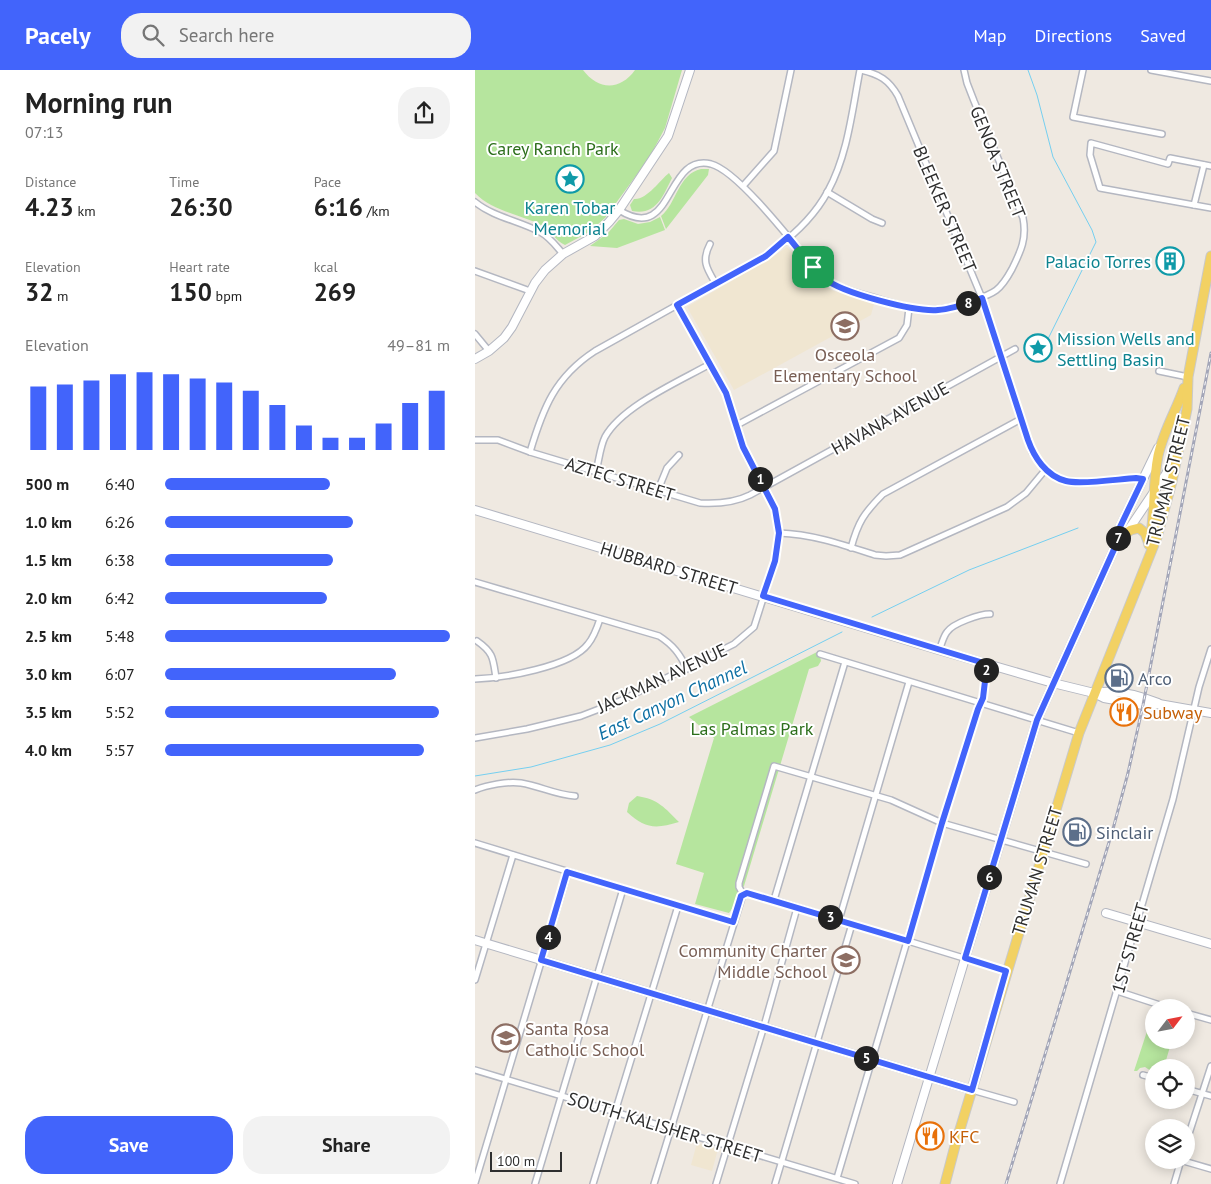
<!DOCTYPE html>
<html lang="en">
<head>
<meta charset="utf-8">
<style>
  :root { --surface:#fff; --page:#f2f2f2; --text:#222; --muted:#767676; --accent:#4264fb }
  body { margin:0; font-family:"PT Sans",sans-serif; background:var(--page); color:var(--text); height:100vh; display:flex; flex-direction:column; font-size:19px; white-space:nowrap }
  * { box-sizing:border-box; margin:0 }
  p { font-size:16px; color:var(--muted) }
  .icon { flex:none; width:28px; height:28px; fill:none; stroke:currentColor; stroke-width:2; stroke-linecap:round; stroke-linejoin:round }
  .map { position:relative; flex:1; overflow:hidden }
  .drawer { display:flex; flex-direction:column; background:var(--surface); width:475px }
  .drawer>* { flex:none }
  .needle { width:32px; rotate:58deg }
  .fabs { position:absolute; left:670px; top:929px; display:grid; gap:10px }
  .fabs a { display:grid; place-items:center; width:50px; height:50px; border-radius:50%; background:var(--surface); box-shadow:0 2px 12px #0003; font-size:25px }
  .scale { position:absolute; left:15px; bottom:12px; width:72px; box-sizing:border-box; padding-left:5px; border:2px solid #2e2e2e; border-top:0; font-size:14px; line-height:18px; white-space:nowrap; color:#2e2e2e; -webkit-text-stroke:4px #fff; paint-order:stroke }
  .pin { position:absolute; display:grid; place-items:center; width:42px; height:42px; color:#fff; margin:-21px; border-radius:10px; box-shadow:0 2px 8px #0006 }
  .km { position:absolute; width:25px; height:25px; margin:-12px; border-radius:50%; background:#222; color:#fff; font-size:14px; line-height:25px; text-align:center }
  .round { display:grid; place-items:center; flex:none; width:52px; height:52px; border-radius:20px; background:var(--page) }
  .overview { display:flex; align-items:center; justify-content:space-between; height:85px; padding:0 25px }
  h1 { font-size:28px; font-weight:800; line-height:38px }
  .stats { display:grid; grid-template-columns:repeat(3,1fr); gap:8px; height:85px; padding:5px 25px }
  .stats div { display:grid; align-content:center }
  .stats b { font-size:25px; font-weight:800 }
  .stats small { font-size:14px; font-weight:400 }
  .stats p { font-size:14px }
  .chart { height:140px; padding:10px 25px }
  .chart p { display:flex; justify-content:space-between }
  .chart svg { width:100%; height:90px; margin-top:5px; stroke:var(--accent); stroke-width:6 }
  .primary-button { display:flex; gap:10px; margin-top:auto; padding:10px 25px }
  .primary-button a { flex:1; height:58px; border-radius:20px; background:var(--accent); color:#fff; font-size:20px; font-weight:800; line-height:58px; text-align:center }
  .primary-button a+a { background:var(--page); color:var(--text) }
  ul { padding:0 25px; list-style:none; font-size:16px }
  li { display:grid; grid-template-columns:80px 60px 1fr; align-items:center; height:38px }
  li i { height:12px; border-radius:6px; background:var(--accent) }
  header { display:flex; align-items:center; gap:30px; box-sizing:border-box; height:70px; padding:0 25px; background:var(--accent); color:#fff }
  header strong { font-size:24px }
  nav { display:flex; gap:28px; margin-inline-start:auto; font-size:18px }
  .search { width:350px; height:45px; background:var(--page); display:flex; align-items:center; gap:12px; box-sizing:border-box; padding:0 18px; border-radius:20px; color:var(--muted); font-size:19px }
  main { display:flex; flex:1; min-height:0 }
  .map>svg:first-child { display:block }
  .education { fill:#f0e6d1 }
  .green { fill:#b6e59e }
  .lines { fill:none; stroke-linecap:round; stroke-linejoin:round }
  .stream { stroke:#75cff0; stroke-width:1 }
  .street-casing { stroke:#b4b7c1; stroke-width:8 }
  .secondary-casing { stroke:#b4b7c1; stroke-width:10 }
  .primary-casing { stroke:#c9c9c9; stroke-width:11 }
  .street { stroke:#fff; stroke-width:5 }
  .secondary { stroke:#fff; stroke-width:8 }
  .primary { stroke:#f2d163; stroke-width:9 }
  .rail-casing { stroke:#a3a6b8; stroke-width:3 }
  .rail { stroke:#fff; stroke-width:1; stroke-dasharray:4; stroke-linecap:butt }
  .route-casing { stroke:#fff; stroke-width:10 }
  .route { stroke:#4264fb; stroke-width:6 }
  .labels { text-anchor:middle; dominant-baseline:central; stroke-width:4; stroke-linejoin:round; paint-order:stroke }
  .park-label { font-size:18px; fill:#2c6e1b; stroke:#fff }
  .street-label { font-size:18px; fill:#2e2e2e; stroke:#fff }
  .culture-label { font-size:18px; fill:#0d838f; stroke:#fff }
  .education-label { font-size:18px; fill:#785e54; stroke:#fff }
  .service-label { font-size:18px; fill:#4e5e75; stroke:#fff; text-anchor:start }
  .food-label { font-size:18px; fill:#c56008; stroke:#fff; text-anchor:start }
  .water-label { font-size:19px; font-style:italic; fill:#0d6fa3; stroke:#fff }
</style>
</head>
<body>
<header>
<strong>Pacely</strong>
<div class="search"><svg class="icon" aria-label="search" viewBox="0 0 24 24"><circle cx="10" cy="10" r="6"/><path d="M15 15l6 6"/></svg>Search here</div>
<nav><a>Map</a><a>Directions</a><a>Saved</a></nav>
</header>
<main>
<section class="drawer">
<div class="overview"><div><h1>Morning run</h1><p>07:13</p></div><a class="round"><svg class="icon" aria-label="share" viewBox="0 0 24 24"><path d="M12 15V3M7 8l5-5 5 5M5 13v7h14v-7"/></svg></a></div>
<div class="stats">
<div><p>Distance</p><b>4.23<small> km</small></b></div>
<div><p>Time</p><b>26:30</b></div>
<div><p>Pace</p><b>6:16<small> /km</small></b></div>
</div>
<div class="stats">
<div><p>Elevation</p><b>32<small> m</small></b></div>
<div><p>Heart rate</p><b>150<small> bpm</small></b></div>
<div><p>kcal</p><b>269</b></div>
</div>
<div class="chart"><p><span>Elevation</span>49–81 m</p>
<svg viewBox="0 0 160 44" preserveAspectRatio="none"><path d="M5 44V13M15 44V12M25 44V10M35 44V7M45 44V6M55 44V7M65 44V9M75 44V11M85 44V15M95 44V22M105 44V32M115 44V38M125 44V38M135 44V31M145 44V21M155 44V15"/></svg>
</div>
<ul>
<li><b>500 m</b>6:40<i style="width:58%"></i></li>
<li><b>1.0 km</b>6:26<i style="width:66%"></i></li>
<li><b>1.5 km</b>6:38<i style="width:59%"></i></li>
<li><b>2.0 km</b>6:42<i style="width:57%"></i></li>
<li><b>2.5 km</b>5:48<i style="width:100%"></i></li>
<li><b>3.0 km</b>6:07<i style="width:81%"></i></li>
<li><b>3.5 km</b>5:52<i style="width:96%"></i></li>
<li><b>4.0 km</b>5:57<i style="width:91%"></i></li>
</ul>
<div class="primary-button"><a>Save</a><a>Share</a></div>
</section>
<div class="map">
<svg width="736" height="1114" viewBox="0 0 736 1114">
  <rect width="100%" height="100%" fill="#efe9e1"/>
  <!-- education -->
  <g class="education">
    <path d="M 312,177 L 344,210 L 356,220 L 399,234 L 396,245 L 259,320 L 212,237 L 296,188 Z"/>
    <path d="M 222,1073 L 243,1079 L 237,1101 L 216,1095 Z"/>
  </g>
  <!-- green -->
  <g class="green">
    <path d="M 0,0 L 108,0 C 123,20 145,21 160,0 L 207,0 L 190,58 L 174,88 L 130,148 L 114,162 L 90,175 C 81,171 75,160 66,155 C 44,144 17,141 0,123 Z"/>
    <path d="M 226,99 L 234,99 L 233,105 L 191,159 L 186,146 C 202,133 203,104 226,99 Z"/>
    <path d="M 194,103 L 197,108 C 188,126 181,146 157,141 L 155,135 L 159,129 C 172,130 185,110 194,103 Z"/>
    <path d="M 185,147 L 190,160 L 142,178 L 115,176 L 133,163 L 144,150 L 149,149 L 163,154 L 175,152 Z"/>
    <path d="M 344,581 L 346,591 L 343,596 L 334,599 L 269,816 C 257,827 262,834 254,843 L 220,834 L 229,803 L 201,794 L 239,668 L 214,647 Z"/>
    <path d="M 162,726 C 183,729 190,738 204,752 C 181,759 170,759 152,742 L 154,733 Z"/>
    <path d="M 679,940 L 679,970 L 697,970 L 689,997 L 679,998 L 679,1003 L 670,997 L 665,998 L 662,1001 L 659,1001 Z"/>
  </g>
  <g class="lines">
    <!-- stream -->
    <g class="stream">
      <path d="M 553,0 L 562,25 L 578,87 L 617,160 L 621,172 L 570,275"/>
      <path d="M 397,547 L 494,500 L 603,458"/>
      <path d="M 0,706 L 56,697 L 135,675 L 185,654 L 367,562"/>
    </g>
    <!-- street casing -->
    <g class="street-casing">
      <g id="street">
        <path d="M 386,0 C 404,4 414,10 423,26 L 507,228 L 557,382 C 566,394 575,405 590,411 C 604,416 644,409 661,408 L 667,409"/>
        <path d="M 608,0 L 598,47 L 687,64"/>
        <path d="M 676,0 L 736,11"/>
        <path d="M 729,95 L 719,135 L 736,138"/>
        <path d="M 268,116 L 299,81 L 316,0"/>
        <path d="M 352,122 L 397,149 L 407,153"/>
        <path d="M 0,132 C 18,147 45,151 65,162 C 75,167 81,176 88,184"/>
        <path d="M 719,135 L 625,118 L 615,85 L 616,73 L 693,94 L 695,88 L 736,96"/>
        <path d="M 144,140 C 200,175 189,83 236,94 C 263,101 319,174 338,197 L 349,208 L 360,215 C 374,221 389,225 404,229 C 439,240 462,245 497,231 C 520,223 525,221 537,199 C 546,181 552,168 548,148 L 499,31 L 492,13 L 489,0"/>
        <path d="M 235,174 C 226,191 232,199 241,214"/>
        <path d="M 0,201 L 55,221"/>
        <path d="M 0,264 L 14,281"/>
        <path d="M 684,301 L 713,307"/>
        <path d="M 262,355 L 424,268 L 432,255 L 434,238"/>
        <path d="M 0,370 L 23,370 L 55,382 L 225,433 C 243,434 259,433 275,425 L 540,279"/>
        <path d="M 55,382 C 68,338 80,307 120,281 C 151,264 182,246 213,229 C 264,201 324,175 353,121 C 373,84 377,41 385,0"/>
        <path d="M 121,401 C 124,391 125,377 130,367 C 147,336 205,311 235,294"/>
        <path d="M 183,420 L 192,398 L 204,385"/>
        <path d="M 304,463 C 337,464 369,475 400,485 L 411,486 L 425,485 L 532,437 L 551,423 L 571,399"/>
        <path d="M 376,478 C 383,452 389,443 408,424 L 546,349"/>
        <path d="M 0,512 L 184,566 C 198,575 205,584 212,599"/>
        <path d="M 2,571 C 19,583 18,589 21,608"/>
        <path d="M 464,580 C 467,574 468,567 472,562 C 478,553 505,544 515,544"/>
        <path d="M 345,584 L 604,663"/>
        <path d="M 0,609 C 28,608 96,597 113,574 C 119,567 122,558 125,549"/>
        <path d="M 0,668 L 52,659 L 106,646 L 145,631 L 259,574 L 279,557 L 300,491 L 304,463 L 300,439 L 271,384 L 251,323 L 202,235"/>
        <path d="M 0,720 C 12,715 33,711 46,713 C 65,716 81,725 100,726"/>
        <path d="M 0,773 L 258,852"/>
        <path d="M 268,824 L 264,817 L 264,813 L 299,696 L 416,730 L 467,753 L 611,794"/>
        <path d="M 268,824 L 273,823 L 299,830 L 531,901"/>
        <path d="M 299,830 L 370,592"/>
        <path d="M 364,850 L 434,612"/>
        <path d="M 0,910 L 38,785"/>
        <path d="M 642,921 L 694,938"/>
        <path d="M 711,943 L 736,950"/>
        <path d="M 0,1000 L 380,1114"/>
        <path d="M 668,1005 L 679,1008"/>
        <path d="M 711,1019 L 736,1026"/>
        <path d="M 497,1020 L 539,1032"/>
        <path d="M 711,1073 L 736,996"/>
        <path d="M 705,1090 L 736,1099"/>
        <path d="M 362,1108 L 467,753 L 503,639 L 508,628 L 512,594"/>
        <path d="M 0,1113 L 93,802"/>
        <path d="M 60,1114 L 148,819"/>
        <path d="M 118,1114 L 203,836"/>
        <path d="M 179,1114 L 268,824"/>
        <path d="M 241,1114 L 289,956 L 322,838"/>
        <path d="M 300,1114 L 377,854"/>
        <path d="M 585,1114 L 698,729 L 724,617 L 736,579"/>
        <path d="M 699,1114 L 706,1090"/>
      </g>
    </g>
    <!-- secondary casing -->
    <g class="secondary-casing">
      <g id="secondary">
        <path d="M 0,289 L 14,281 L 29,268 L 37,257 L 60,213 L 70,200 L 88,184 L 120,166 L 134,152 L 144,140 L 193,66 L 215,0"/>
        <path d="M 0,440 L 464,580 L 578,613 L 619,623 L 629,628 L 668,635 L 684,634 L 736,643"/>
        <path d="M 652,462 L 691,404 L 700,380"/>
        <path d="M 619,623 C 640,619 663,625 683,633"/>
        <path d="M 631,843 L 736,874"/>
        <path d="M 0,870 L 497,1020"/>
        <path d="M 422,1114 L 562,650 L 641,475 L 645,457 L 683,378"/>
      </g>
    </g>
    <!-- primary casing -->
    <g class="primary-casing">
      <g id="primary">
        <path d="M 650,464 L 656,460 L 664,458 L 670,463 L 674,474"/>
        <path d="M 674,475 C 681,446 677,415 683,386 C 688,362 701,341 709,318"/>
        <path d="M 470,1114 L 480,1076 L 604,663 L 682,467 L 697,411 L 712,339 L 713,307 L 736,186"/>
      </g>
    </g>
    <!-- street -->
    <use href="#street" class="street"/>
    <!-- secondary -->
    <use href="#secondary" class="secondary"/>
    <!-- primary -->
    <use href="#primary" class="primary"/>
    <!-- rail casing -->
    <g class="rail-casing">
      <path id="rail" d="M 531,1114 L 638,759 L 653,703 L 668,635 L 736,283"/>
    </g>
    <!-- rail -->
    <use href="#rail" class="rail"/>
  </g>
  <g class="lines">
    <!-- route casing -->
    <g class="route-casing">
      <path id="route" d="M 313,167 C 325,181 335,196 349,208 C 366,223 440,242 463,240 C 478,239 493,233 507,228 L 553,370 C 559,387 571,406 591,411 C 606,415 644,409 661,408 L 668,409 L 645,457 L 641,475 L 562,650 L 490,888 L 531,901 L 497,1020 L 66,890 L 92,802 L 258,852 L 266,826 L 272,823 L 433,871 L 467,753 L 503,639 L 508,628 L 512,594 L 288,526 L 300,491 L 304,463 L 300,439 L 268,377 L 251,323 L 202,235 L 291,186 Z"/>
    </g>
    <!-- route -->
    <use href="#route" class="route"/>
  </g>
  <!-- icons -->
  <defs>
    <g id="sight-ring" transform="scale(1.4375)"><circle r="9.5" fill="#fff" stroke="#0f9aa8" stroke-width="1.5"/><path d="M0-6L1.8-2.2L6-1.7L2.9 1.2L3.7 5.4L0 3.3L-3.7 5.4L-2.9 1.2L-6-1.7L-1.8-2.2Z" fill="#0f9aa8"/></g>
    <g id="building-ring" transform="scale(1.4375)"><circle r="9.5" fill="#fff" stroke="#0f9aa8" stroke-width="1.5"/><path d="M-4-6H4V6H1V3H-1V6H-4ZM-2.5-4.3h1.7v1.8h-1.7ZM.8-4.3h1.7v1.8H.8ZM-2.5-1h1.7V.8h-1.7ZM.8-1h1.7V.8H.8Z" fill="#0f9aa8"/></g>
    <g id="school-ring" transform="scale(1.4375)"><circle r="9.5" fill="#fff" stroke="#8d6e63" stroke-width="1.5"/><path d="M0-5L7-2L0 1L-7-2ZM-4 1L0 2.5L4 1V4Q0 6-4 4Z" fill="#8d6e63"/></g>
    <g id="fuel-ring" transform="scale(1.4375)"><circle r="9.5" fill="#fff" stroke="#5c6f8a" stroke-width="1.5"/><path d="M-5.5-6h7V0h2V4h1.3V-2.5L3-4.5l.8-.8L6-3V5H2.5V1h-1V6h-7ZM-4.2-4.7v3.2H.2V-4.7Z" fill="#5c6f8a"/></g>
    <g id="restaurant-ring" transform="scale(1.4375)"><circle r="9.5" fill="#fff" stroke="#e8710a" stroke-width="1.5"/><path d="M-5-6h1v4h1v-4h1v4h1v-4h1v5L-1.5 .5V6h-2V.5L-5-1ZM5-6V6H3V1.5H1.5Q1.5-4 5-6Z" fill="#e8710a"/></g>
  </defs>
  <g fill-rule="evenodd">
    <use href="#sight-ring" x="95" y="109"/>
    <use href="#building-ring" x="695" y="191"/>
    <use href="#school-ring" x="370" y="256"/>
    <use href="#sight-ring" x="563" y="278"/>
    <use href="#fuel-ring" x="644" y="608"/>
    <use href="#restaurant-ring" x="649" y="642"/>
    <use href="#fuel-ring" x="602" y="762"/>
    <use href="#school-ring" x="371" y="890"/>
    <use href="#school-ring" x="31" y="968"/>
    <use href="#restaurant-ring" x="455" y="1066"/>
  </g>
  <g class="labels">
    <!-- park labels -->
    <g class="park-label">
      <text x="78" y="78">Carey Ranch Park</text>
      <text x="277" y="658">Las Palmas Park</text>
    </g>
    <!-- street labels -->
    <g class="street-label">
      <text transform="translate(523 92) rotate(68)">GENOA STREET</text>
      <text transform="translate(470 139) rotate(67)">BLEEKER STREET</text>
      <text transform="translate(415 348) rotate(-29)">HAVANA AVENUE</text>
      <text transform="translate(145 409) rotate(17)">AZTEC STREET</text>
      <text transform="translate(693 411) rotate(-76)">TRUMAN STREET</text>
      <text transform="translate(194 498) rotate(17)">HUBBARD STREET</text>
      <text transform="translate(187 608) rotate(-25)">JACKMAN AVENUE</text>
      <text transform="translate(562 801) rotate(-73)">TRUMAN STREET</text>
      <text transform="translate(655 878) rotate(-74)">1ST STREET</text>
      <text transform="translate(190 1057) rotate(17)">SOUTH KALISHER STREET</text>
    </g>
    <!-- culture labels -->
    <g class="culture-label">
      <text x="95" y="137">Karen Tobar<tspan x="95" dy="21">Memorial</tspan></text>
      <text x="676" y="191" text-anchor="end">Palacio Torres</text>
      <text x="582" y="268" text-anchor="start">Mission Wells and<tspan x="582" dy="21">Settling Basin</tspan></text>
    </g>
    <!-- education labels -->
    <g class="education-label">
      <text x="370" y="284">Osceola<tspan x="370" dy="21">Elementary School</tspan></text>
      <text x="352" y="880" text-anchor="end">Community Charter<tspan x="352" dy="21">Middle School</tspan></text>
      <text x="50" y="958" text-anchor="start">Santa Rosa<tspan x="50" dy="21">Catholic School</tspan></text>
    </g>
    <!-- service labels -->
    <g class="service-label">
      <text x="663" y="608">Arco</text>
      <text x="621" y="762">Sinclair</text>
    </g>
    <!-- food labels -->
    <g class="food-label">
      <text x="668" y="642">Subway</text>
      <text x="474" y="1066">KFC</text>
    </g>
    <!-- water labels -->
    <g class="water-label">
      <text transform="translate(197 630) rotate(-25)">East Canyon Channel</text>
    </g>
  </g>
</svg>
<div class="fabs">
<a><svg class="needle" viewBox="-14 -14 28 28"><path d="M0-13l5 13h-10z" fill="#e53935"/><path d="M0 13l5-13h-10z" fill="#767676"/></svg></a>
<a><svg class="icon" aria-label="locate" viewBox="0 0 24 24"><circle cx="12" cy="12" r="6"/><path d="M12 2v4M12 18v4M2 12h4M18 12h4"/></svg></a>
<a><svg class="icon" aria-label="layers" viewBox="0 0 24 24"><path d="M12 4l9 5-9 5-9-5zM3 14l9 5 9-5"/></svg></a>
</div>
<div class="scale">100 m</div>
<div class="pin" style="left:338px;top:197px;background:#1e9e55"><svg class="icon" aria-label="arrive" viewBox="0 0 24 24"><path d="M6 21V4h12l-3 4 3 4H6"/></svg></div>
<b class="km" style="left:285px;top:409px">1</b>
<b class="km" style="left:511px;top:600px">2</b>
<b class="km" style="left:355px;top:847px">3</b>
<b class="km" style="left:73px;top:867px">4</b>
<b class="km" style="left:391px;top:988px">5</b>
<b class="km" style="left:514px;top:807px">6</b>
<b class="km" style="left:643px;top:468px">7</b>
<b class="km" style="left:493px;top:233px">8</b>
</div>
</main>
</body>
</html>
